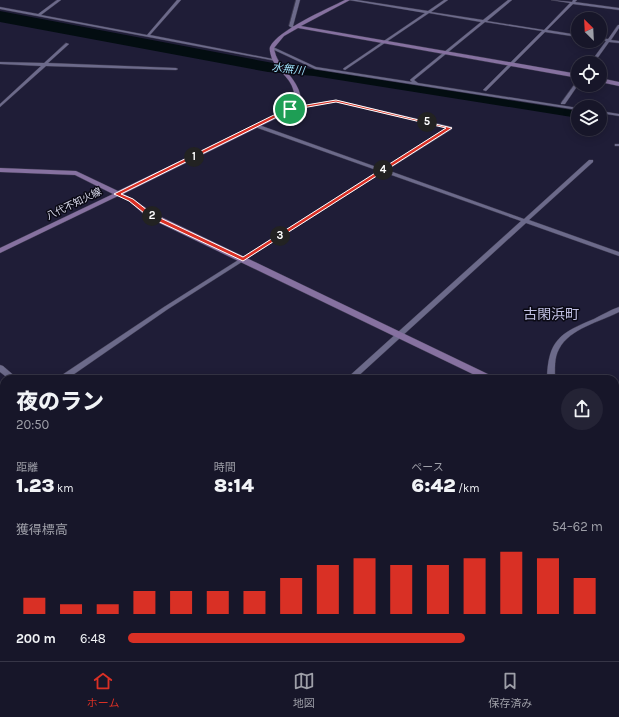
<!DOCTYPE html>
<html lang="ja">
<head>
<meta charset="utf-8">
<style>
  :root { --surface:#171629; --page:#242335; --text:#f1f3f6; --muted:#9e9fa8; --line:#363546; --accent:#d93025 }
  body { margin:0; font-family:Karla,"Noto Sans JP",sans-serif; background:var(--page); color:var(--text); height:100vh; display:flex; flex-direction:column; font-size:15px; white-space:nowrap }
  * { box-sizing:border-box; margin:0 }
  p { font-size:13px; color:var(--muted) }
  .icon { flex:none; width:22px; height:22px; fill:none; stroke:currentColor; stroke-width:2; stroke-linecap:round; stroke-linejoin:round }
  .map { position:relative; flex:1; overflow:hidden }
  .sheet { position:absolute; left:0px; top:375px; width:619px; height:286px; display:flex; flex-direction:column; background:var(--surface); border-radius:12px 12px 0 0; box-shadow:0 2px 10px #0003,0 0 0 1px var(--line) }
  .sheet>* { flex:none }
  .needle { width:26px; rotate:336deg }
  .fabs { position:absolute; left:571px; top:12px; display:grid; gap:8px }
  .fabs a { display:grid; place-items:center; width:36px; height:36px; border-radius:50%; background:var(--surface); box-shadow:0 2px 10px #0003,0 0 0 1px var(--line); font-size:20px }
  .pin { position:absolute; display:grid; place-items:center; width:34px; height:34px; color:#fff; margin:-17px; border:2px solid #fff; border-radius:50%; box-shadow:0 1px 4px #0007 }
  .km { position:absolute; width:20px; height:20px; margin:-10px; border-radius:50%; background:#222; color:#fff; font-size:11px; line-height:20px; text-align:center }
  .round { display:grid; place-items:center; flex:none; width:42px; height:42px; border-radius:21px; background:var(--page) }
  .summary { display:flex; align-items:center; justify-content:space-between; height:68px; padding:0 16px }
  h1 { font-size:22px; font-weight:800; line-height:30px }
  .figures { display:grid; grid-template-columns:repeat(3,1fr); gap:6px; height:68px; padding:4px 16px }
  .figures div { display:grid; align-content:center }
  .figures b { font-size:20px; font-weight:800 }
  .figures small { font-size:11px; font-weight:400 }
  .figures p { font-size:11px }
  .chart { height:112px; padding:8px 16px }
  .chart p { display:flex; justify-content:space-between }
  .chart svg { width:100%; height:72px; margin-top:4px; stroke:var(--accent); stroke-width:6 }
  ul { padding:0 16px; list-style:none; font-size:13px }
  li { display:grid; grid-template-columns:64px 48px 1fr; align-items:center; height:30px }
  li i { height:10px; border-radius:5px; background:var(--accent) }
  .dock { display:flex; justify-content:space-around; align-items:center; height:56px; border-top:1px solid var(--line); background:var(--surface); font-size:11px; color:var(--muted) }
  .dock a { display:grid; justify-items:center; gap:2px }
  .dock .on { color:var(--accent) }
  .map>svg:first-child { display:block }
  .water { fill:#030d11 }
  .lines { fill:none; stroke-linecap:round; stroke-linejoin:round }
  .street-casing { stroke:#3c394f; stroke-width:1 }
  .secondary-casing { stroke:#3c394f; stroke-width:1 }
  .street { fill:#6c6a8a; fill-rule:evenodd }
  .secondary { fill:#8671a0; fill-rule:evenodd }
  .route { fill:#d93025; stroke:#fff; fill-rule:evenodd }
  .labels { text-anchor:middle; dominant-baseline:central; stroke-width:3; stroke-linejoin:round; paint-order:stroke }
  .far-street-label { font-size:10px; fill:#dadaec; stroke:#0a0914 }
  .far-water-label { font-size:11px; font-style:italic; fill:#9ddff8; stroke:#0a0914 }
  .quarter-label { font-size:14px; fill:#c1c0e3; stroke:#0a0914 }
</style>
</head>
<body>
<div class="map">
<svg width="619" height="661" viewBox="0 0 619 661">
  <rect width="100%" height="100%" fill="#1f1d37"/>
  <!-- water -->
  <path class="water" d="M 0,11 L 273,63 L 578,111 L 578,118 L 314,76 L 268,72 L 0,22 Z"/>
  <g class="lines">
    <!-- street casing -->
    <g class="street-casing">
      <g id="street">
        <path d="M 57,0 L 61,0 L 41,15 L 147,35 L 177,0 L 181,0 L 150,35 L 278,60 L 276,61 L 0,9 L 0,7 L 38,14 Z"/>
        <path d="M 296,0 L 300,0 L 293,26 L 296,28 L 294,29 L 289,26 Z"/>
        <path d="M 349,0 L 357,0 L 428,11 L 444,0 L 448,0 L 431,12 L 483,20 L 508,0 L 512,0 L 487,21 L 544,30 L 570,3 L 551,0 L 572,2 L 573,0 L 577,0 L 575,2 L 619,8 L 619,10 L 573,4 L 547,30 L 578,35 L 578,37 L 545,32 L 486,91 L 483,90 L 542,31 L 485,22 L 414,80 L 418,83 L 578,108 L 578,110 L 315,69 L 270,48 L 273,47 L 316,67 L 412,82 L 410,80 L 411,79 L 481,22 L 429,13 L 345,70 L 343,69 L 344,68 L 425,13 Z"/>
        <path d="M 618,25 L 619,25 L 619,28 L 611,40 L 619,41 L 619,43 L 609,42 L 594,63 L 590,63 L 606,41 L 600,40 L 600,38 L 608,39 Z"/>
        <path d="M 66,43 L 69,44 L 48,63 L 176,68 L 178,69 L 176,70 L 46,66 L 0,107 L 0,104 L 41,66 L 0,64 L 0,62 L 44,63 Z"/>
        <path d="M 577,81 L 578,81 L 578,85 L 565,104 L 561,104 L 561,103 Z"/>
        <path d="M 336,100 L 452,127 L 452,129 L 387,170 L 524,219 L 589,160 L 593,160 L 593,162 L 529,220 L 619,252 L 619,256 L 526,223 L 355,379 L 346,379 L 521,221 L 383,172 L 168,309 L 67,379 L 58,379 L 59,377 L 164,307 L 379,171 L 255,127 L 255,125 L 259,125 L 382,169 L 446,128 L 336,102 L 290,110 L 288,109 Z"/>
        <path d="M 600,111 L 619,114 L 619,116 L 600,113 Z"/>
        <rect x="615" y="144" width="4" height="2"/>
        <path d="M 619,307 L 619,312 C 600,322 570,328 559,349 C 554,358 555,369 555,379 L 547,379 C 548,340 560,333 594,319 C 602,315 610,310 619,307 Z"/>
        <path d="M 0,365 L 3,366 L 18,379 L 9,379 L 0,372 Z"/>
        <path d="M 4,414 L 4,421 L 0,423 L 0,416 Z"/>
        <path d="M 33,657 L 46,657 L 45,661 L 32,661 Z"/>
        <path d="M 375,657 L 390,657 L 391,661 L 376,661 Z"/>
        <path d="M 464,657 L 483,657 L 484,661 L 465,661 Z"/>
        <path d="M 542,657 L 553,657 L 554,661 L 543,661 Z"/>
      </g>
    </g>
    <!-- secondary casing -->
    <g class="secondary-casing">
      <g id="secondary">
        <path d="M 345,0 L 350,0 L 301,26 L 578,74 L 578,78 L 298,28 L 284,36 L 274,48 C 277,69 297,75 301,98 L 285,114 L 123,194 L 133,199 L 153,213 L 494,377 L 496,379 L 483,379 L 147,217 L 129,201 L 118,196 L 0,253 L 0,248 L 113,194 L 75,175 L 0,172 L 0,168 L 76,171 L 118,191 L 281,112 L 295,98 C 293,78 280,74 272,59 C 271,55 269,50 270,47 C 278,30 327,9 345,0 Z"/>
        <path d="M 600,78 L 619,82 L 619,86 L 600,82 Z"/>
        <path d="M 615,426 L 619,427 L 619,435 L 615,434 Z"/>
      </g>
    </g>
    <!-- street -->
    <use href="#street" class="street"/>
    <!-- secondary -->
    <use href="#secondary" class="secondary"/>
  </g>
  <!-- route -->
  <path class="route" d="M 336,100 L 452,128 L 243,261 L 149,217 L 129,201 L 114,194 L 288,108 ZM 336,102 L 446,128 L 243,257 L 152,214 L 133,199 L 121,194 L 291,110 Z"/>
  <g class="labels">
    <!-- far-street labels -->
    <g class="far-street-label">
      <text transform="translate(74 204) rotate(-26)">八代不知火線</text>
    </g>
    <!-- far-water labels -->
    <g class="far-water-label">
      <text transform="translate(288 69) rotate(7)">水無川</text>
    </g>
    <!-- quarter labels -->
    <g class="quarter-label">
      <text x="551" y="314">古閑浜町</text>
    </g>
  </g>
</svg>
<div class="fabs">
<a><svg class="needle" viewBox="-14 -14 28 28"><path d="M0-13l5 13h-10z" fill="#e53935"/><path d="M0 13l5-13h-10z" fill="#9e9fa8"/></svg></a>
<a><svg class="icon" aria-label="locate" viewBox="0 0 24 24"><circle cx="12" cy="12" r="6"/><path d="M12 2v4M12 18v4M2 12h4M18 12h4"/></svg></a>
<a><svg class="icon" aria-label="layers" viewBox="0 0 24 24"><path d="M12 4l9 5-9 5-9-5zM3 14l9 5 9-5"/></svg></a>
</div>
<div class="pin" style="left:290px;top:109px;background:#1e9e55"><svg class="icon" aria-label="arrive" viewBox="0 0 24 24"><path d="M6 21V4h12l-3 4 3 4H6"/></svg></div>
<b class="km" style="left:194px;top:157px">1</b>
<b class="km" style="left:152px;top:216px">2</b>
<b class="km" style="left:280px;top:236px">3</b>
<b class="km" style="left:383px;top:170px">4</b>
<b class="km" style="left:427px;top:122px">5</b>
<section class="sheet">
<div class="summary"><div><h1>夜のラン</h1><p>20:50</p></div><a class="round"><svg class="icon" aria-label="share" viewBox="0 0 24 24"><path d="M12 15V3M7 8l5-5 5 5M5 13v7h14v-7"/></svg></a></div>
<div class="figures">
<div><p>距離</p><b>1.23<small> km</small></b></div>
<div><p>時間</p><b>8:14</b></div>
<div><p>ペース</p><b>6:42<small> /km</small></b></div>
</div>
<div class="chart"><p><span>獲得標高</span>54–62 m</p>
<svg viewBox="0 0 160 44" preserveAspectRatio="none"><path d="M5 44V34M15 44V38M25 44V38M35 44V30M45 44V30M55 44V30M65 44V30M75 44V22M85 44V14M95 44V10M105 44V14M115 44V14M125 44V10M135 44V6M145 44V10M155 44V22"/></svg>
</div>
<ul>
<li><b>200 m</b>6:48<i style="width:71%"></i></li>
</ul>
</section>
</div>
<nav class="dock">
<a class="on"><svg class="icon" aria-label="home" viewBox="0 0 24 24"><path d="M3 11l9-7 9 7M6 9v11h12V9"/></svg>ホーム</a>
<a><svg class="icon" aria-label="map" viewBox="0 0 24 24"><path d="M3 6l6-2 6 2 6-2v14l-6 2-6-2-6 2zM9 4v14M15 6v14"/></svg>地図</a>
<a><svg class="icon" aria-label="saved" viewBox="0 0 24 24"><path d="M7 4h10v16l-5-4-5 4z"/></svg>保存済み</a>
</nav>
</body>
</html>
